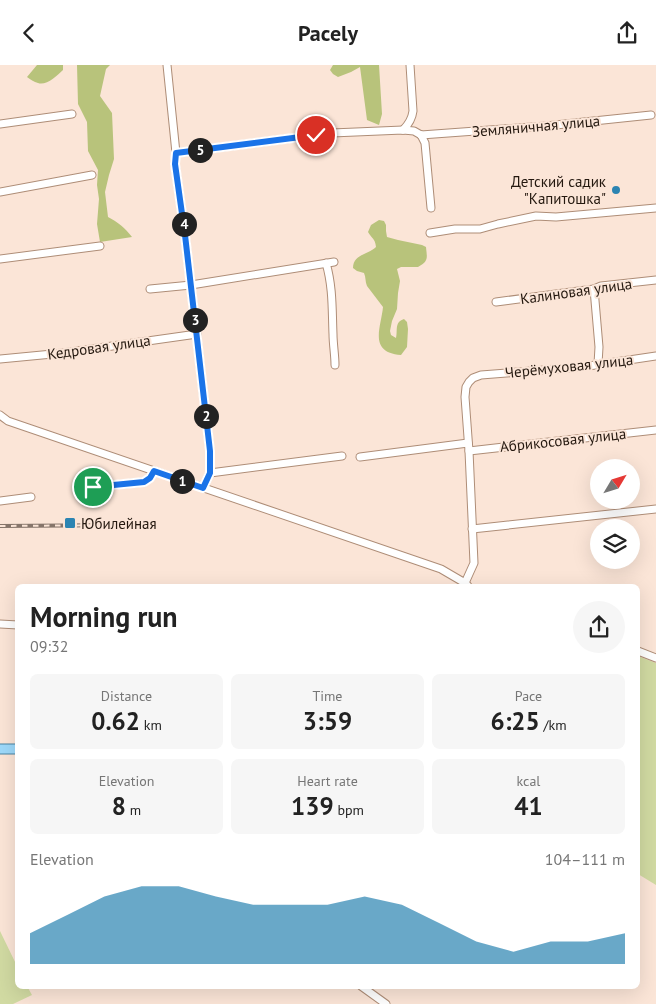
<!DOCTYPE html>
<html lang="en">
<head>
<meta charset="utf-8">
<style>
  :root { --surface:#fff; --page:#f6f6f6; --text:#222; --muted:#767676; --accent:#2b84b2 }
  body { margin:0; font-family:"PT Sans",sans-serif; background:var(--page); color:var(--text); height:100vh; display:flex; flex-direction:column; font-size:19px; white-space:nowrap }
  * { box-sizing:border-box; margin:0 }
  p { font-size:16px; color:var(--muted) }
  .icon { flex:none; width:28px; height:28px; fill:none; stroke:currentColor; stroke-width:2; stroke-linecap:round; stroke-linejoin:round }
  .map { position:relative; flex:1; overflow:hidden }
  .sheet { position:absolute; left:15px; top:519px; width:625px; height:405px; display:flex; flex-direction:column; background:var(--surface); border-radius:8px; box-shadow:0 5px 20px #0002 }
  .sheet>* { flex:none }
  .needle { width:32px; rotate:52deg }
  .buttons { position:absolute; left:590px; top:394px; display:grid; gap:10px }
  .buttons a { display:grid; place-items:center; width:50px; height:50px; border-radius:50%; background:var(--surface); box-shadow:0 5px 20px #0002; font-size:25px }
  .pin { position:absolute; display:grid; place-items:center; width:42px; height:42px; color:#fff; margin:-21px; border:2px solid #fff; border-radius:50%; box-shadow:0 1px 5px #0007 }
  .km { position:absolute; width:25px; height:25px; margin:-12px; border-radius:50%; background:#222; color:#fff; font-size:14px; line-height:25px; text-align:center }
  .round { display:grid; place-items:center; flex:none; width:52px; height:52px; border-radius:26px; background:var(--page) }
  .headline { display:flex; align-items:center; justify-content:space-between; height:85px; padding:0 15px }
  h1 { font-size:28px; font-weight:700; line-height:38px }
  .metrics { display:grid; grid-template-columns:repeat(3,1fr); gap:8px; height:85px; padding:5px 15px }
  .metrics div { display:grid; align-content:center; border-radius:8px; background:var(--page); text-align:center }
  .metrics b { font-size:25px; font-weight:700 }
  .metrics small { font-size:14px; font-weight:400 }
  .metrics p { font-size:14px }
  .chart { height:140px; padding:10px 15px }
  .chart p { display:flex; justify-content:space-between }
  .chart svg { width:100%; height:90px; margin-top:5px; fill:var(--accent); opacity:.7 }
  header { display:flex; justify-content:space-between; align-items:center; height:65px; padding:0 15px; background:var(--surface); font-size:22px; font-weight:700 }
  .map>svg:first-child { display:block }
  .green { fill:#d1daa2 }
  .forest { fill:#b8c37b }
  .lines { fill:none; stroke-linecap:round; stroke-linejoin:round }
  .minor-casing { stroke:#ae8d77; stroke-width:9 }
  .major-casing { stroke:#4a85a5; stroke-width:11 }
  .minor { stroke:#fff; stroke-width:7 }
  .major { stroke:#9ed9fa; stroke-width:9 }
  .rail-casing { stroke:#86756a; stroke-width:4 }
  .rail { stroke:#fbe5d7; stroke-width:2; stroke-dasharray:5.5; stroke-linecap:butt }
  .route-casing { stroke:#fff; stroke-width:10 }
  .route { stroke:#1a73e8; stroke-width:6 }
  .poi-dot { fill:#2b84b2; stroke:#fbe5d7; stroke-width:2 }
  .labels { text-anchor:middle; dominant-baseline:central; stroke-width:4; stroke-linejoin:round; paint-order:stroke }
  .street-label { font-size:15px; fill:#24180f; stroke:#fbe5d7 }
  .poi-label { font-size:15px; fill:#24180f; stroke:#fbe5d7; text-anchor:end }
</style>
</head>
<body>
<header><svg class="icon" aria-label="back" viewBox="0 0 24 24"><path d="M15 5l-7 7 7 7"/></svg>Pacely<svg class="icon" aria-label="share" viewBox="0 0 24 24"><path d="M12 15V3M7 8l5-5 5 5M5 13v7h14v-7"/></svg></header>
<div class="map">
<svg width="656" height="939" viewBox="0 0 656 939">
  <rect width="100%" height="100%" fill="#fbe5d7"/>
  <!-- green -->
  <g class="green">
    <path d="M 638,591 L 656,598 L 656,820 L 638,809 Z"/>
    <path d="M 0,866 L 17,901 L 18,921 L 27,921 L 32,930 L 13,939 L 0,939 Z"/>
  </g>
  <!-- forest -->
  <g class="forest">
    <path d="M 37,0 L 63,0 L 63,5 C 57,11 46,21 38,18 C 34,17 30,14 27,12 Z"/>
    <path d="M 77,0 L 110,0 L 106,4 L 100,31 L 112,48 L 114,94 L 109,110 L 105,127 L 108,152 C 118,157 125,163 132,172 L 100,177 L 97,159 L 99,134 L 97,120 L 98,105 L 88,86 L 87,57 L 78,39 Z"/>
    <path d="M 333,0 L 379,0 L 382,49 L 379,60 L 367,55 L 360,2 L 351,7 L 338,12 L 333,9 L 330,5 Z"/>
    <path d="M 379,155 L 384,156 L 386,160 L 386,166 L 387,172 L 398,175 L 422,180 L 426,182 C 427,193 429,196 418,202 L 401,202 L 397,204 L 400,216 L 398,228 L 397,244 L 392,256 L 390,266 L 391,270 L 396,273 C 398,266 394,257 404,254 L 407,257 L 408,264 L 407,282 L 401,290 C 368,287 381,263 383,242 L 367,221 C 365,217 366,212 364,208 L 357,206 L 353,203 C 353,189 368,190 376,182 C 375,173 372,174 368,167 L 371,160 Z"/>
  </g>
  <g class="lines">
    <!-- minor casing -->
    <g class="minor-casing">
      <g id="minor">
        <path d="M 167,0 L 176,88 L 175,99 L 185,170 L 210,386 L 210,408 L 203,423"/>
        <path d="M 0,59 L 72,49"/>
        <path d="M 403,65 C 409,59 412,54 413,46 L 410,0"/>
        <path d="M 421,70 L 546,61 L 651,50"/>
        <path d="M 421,70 L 425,78 L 431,143"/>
        <path d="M 176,88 L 332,68 L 403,65 L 414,66 L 421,70"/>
        <path d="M 0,127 L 92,110"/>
        <path d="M 430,168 L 455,164 L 480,164 L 498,159 L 536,151 L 556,152 L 656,143"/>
        <path d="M 0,194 L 100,181"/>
        <path d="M 326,198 C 333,222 332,245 333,269 C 333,279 335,290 335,300"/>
        <path d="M 150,224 L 191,220 L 334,197"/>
        <path d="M 594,224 L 599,282 L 598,299"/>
        <path d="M 496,237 L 594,224 L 601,221 L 656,215"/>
        <path d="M 0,294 L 63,288 L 197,269"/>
        <path d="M 0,350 L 8,356 L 441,504 L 465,518 L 468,521"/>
        <path d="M 469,386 L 656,365"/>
        <path d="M 360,392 L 468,378"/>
        <path d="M 210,408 L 342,391"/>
        <path d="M 93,422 L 144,417 L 150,413 L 154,406"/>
        <path d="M 0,436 L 31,432"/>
        <path d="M 472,464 L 656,444"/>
        <path d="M 465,518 L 474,498 L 469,386 L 465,332 L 466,322 L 469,317 L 473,313 L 481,310 L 582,302 L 656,291"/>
        <path d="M 0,559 L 18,560"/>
        <path d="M 638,586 L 656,593"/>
        <path d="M 361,921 L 386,939"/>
      </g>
    </g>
    <!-- major casing -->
    <g class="major-casing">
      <path id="major" d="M 0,684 L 18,684"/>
    </g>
    <!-- minor -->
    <use href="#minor" class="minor"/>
    <!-- major -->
    <use href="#major" class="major"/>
    <!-- rail casing -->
    <g class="rail-casing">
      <path id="rail" d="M 0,461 L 131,460"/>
    </g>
    <!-- rail -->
    <use href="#rail" class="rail"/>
  </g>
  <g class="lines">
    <!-- route casing -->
    <g class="route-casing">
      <path id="route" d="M 93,422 L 144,417 L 150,413 L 154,406 L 203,423 L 210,408 L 210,386 L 185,170 L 175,99 L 176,88 L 316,70"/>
    </g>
    <!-- route -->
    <use href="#route" class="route"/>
  </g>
  <!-- markers -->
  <g class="poi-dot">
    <circle cx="616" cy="125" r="5"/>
    <rect x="64" y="452" width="12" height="12" rx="2.5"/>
  </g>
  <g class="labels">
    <!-- street labels -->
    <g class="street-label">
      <text transform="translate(536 61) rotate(-5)">Земляничная улица</text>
      <text transform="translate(576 226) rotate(-8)">Калиновая улица</text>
      <text transform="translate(99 282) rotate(-8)">Кедровая улица</text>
      <text transform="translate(569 301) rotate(-6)">Черёмуховая улица</text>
      <text transform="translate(563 375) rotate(-6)">Абрикосовая улица</text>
    </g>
    <!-- poi labels -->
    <g class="poi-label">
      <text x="606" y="116">Детский садик<tspan x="606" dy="17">"Капитошка"</tspan></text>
      <text x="81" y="458" text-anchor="start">Юбилейная</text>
    </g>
  </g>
</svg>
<div class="buttons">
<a><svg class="needle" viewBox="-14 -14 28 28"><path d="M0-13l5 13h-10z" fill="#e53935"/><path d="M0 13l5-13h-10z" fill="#767676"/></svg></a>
<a><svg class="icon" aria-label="layers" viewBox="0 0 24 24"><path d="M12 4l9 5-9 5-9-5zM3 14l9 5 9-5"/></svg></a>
</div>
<div class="pin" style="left:93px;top:422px;background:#1e9e55"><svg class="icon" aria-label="arrive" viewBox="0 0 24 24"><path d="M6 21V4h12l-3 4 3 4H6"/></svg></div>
<div class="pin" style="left:316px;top:70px;background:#d93025"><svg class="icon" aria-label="check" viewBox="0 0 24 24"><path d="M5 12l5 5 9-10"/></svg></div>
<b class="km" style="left:182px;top:416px">1</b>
<b class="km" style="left:206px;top:351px">2</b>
<b class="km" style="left:195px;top:255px">3</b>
<b class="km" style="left:184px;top:159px">4</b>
<b class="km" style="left:200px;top:85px">5</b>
<section class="sheet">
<div class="headline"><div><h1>Morning run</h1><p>09:32</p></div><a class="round"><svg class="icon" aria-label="share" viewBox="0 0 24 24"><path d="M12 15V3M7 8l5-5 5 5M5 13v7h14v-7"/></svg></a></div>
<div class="metrics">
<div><p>Distance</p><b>0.62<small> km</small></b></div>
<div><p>Time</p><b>3:59</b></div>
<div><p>Pace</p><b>6:25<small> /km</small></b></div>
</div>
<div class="metrics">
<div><p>Elevation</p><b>8<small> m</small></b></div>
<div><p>Heart rate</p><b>139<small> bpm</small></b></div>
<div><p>kcal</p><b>41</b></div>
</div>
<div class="chart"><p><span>Elevation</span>104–111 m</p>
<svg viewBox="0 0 160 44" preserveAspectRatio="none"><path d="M0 44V29L10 20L20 11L30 6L40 6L50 11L60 15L70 15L80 15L90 11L100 15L110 24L120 33L130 38L140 33L150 33L160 29V44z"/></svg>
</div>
</section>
</div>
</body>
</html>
